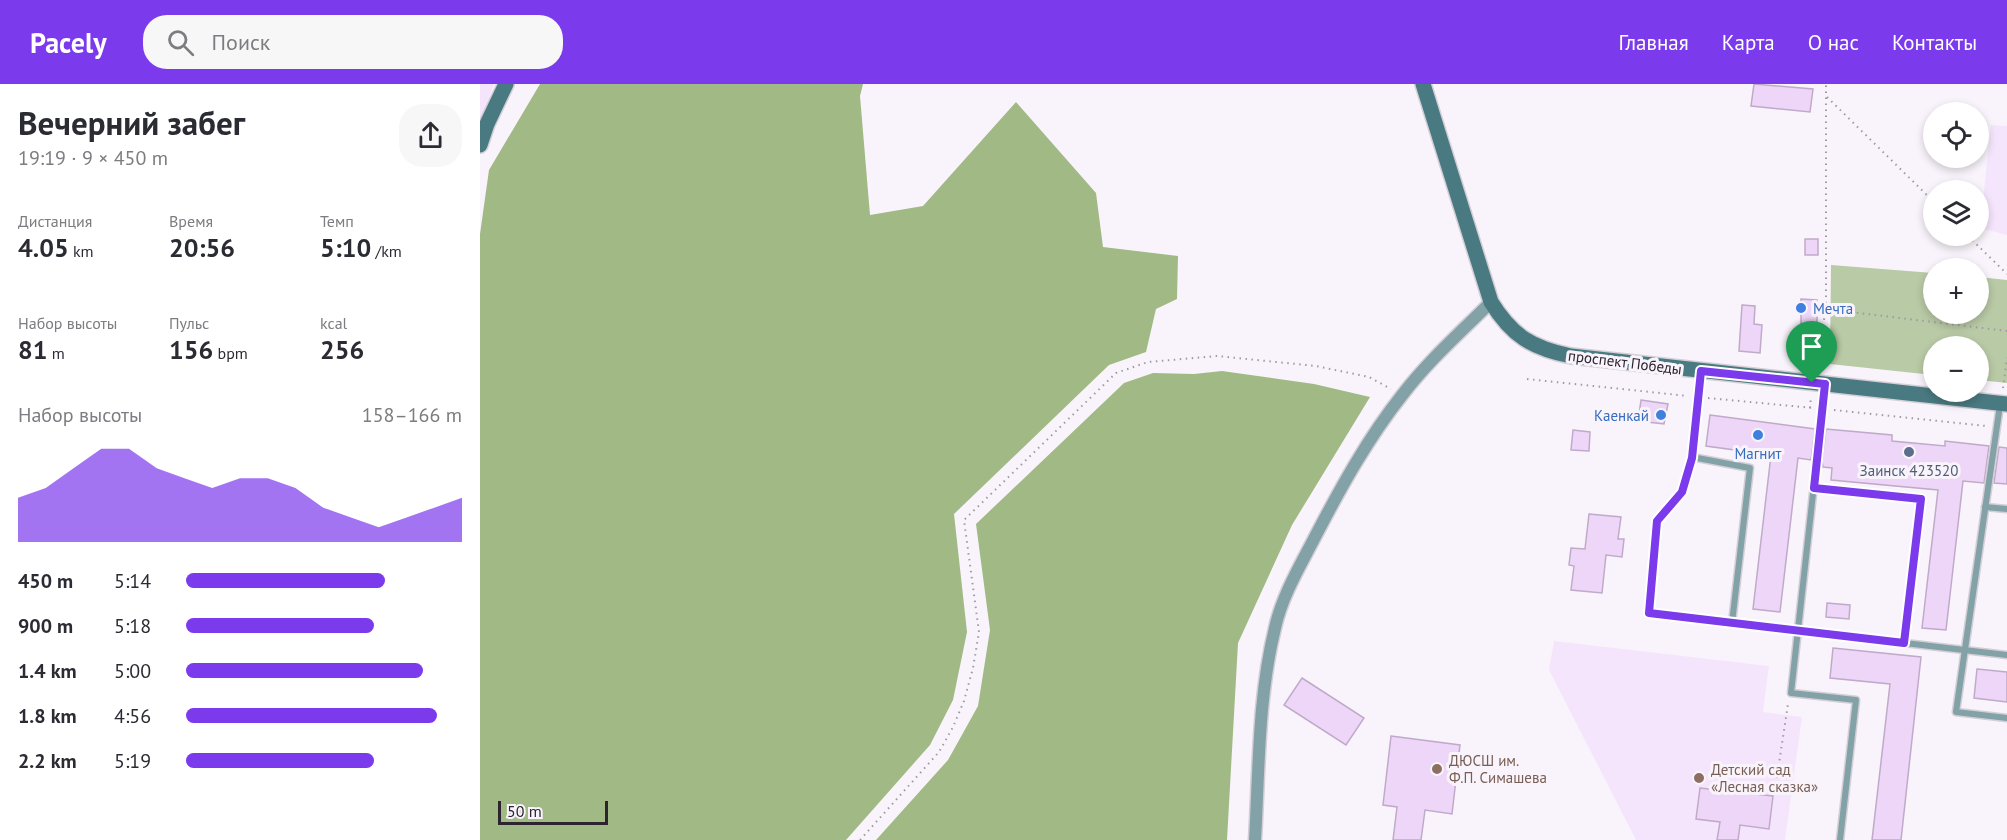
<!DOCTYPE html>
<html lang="ru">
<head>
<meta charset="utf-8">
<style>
  :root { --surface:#fff; --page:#f7f7f7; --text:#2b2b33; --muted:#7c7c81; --accent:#7c3aed }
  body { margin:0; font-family:"PT Sans",sans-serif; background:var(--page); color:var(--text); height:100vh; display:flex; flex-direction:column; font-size:22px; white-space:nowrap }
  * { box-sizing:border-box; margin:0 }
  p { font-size:20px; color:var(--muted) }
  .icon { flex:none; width:33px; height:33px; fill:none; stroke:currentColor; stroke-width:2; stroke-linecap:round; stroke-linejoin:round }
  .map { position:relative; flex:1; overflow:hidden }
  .panel { display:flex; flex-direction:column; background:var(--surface); width:480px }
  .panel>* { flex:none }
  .tools { position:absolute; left:1443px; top:18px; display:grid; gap:12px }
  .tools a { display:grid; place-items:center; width:66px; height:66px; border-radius:50%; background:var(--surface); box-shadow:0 3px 9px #0003; font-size:30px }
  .scale { position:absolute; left:18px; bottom:15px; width:110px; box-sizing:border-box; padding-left:6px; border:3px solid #2d2430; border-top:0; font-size:16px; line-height:21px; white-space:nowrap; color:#2d2430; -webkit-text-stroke:4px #f9f4fb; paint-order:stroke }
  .pin { position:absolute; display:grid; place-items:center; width:51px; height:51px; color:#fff; margin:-62px -26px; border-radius:50% 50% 50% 0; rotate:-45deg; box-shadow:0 0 6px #0007 }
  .pin .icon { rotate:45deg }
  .round { display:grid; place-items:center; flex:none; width:63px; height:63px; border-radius:24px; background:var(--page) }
  .overview { display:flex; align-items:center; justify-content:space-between; height:102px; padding:0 18px }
  h1 { font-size:33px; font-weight:700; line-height:45px }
  .stats { display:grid; grid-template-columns:repeat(3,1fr); gap:9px; height:102px; padding:6px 18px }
  .stats div { display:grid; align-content:center }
  .stats b { font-size:26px; font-weight:700 }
  .stats small { font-size:16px; font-weight:400 }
  .stats p { font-size:16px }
  .chart { height:168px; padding:12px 18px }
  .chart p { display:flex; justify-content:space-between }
  .chart svg { width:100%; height:108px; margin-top:6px; fill:var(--accent); opacity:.7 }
  ul { padding:0 18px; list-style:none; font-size:20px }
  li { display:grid; grid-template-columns:96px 72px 1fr; align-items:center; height:45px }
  li i { height:15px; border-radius:8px; background:var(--accent) }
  header { display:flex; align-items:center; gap:36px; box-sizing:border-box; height:84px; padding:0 30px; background:var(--accent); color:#fff }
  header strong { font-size:28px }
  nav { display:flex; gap:33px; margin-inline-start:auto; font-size:21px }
  .search { width:420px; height:54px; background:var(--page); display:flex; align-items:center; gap:15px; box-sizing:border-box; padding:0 21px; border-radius:24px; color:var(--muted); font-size:22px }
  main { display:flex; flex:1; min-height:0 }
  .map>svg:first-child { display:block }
  .built { fill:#f5e5fc }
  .green { fill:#b9caa6 }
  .forest { fill:#a1b984 }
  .building { fill:#edd6f7; stroke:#c0aac9; stroke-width:1.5 }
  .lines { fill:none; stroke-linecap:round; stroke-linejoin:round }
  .lane-casing { stroke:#d4cfd6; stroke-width:9 }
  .street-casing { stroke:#d4cfd6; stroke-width:15 }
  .secondary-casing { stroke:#d4cfd6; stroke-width:18 }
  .path { stroke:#a099a2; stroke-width:2; stroke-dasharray:1.5 4.5; stroke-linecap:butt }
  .lane { stroke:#83a2a7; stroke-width:6 }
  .street { stroke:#83a2a7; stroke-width:12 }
  .secondary { stroke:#4a7a81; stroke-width:15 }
  .route-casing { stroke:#fff; stroke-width:12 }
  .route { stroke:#7c3aed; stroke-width:8 }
  .shop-dot { fill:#3f7fe0; stroke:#f9f4fb; stroke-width:2 }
  .service-dot { fill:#5c6f8a; stroke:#f9f4fb; stroke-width:2 }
  .education-dot { fill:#8d6e63; stroke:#f9f4fb; stroke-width:2 }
  .labels { text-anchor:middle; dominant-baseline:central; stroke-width:6; stroke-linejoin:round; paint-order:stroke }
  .shop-label { font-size:15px; fill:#366cbe; stroke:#f9f4fb; text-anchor:start }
  .street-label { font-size:15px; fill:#2d2430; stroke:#f9f4fb }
  .service-label { font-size:15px; fill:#4e5e75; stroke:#f9f4fb }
  .education-label { font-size:15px; fill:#785e54; stroke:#f9f4fb; text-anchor:start }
</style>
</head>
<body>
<header>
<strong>Pacely</strong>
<div class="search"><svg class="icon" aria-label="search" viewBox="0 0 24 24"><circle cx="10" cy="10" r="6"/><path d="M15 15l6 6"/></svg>Поиск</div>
<nav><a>Главная</a><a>Карта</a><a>О нас</a><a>Контакты</a></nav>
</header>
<main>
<section class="panel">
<div class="overview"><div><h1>Вечерний забег</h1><p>19:19 · 9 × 450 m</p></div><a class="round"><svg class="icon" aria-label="share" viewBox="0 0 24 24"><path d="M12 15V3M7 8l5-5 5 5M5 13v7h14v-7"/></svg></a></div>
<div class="stats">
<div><p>Дистанция</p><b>4.05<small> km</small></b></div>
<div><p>Время</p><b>20:56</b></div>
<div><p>Темп</p><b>5:10<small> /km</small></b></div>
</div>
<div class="stats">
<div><p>Набор высоты</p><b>81<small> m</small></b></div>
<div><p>Пульс</p><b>156<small> bpm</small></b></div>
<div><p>kcal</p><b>256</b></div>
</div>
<div class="chart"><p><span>Набор высоты</span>158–166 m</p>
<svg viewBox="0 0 160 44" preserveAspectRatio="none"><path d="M0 44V26L10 22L20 14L30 6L40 6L50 14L60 18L70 22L80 18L90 18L100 22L110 30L120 34L130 38L140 34L150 30L160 26V44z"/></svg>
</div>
<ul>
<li><b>450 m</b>5:14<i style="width:72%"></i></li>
<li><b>900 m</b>5:18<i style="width:68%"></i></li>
<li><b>1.4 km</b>5:00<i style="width:86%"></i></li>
<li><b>1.8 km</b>4:56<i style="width:91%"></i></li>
<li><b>2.2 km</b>5:19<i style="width:68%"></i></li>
</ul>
</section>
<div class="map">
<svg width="1527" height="756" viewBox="0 0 1527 756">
  <rect width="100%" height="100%" fill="#f9f4fb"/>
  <!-- built -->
  <g class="built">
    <path d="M 0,0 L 14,0 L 0,40 Z"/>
    <path d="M 1511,41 L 1527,42 L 1527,151 L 1500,144 Z"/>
    <path d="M 1074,557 L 1289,582 L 1283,628 L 1322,633 L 1305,756 L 1156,756 L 1069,586 Z"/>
  </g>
  <!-- green -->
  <path class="green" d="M 1351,181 L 1453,189 L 1454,230 L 1498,230 L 1499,193 L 1527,196 L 1527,299 L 1499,296 L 1498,262 L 1454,262 L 1453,291 L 1350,280 Z"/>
  <!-- forest -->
  <g class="forest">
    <path d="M 60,0 L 383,0 L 380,12 L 390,131 L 443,122 L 536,18 L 616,109 L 623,163 L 698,172 L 697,215 L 676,225 L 666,268 L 629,281 L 474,430 L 487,548 L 473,616 L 450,661 L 366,756 L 0,756 L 0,150 L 9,86 Z"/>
    <path d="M 742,287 L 834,300 L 890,313 L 812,441 L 758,559 L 747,756 L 396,756 L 468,676 L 498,622 L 510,546 L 496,440 L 644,299 L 673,289 L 714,290 Z"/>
  </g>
  <!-- building -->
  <g class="building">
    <path d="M 1274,0 L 1333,5 L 1330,28 L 1271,22 Z"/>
    <rect x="1325" y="155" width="13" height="16"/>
    <path d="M 1321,215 L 1337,216 L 1337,245 L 1321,244 Z"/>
    <path d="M 1262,221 L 1275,222 L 1274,240 L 1282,241 L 1280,269 L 1259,267 Z"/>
    <path d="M 1161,316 L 1188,320 L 1184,340 L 1158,337 Z"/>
    <path d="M 1230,331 L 1335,345 L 1331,376 L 1318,374 L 1300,528 L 1273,525 L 1291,371 L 1226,362 Z"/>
    <path d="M 1346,345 L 1412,351 L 1412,357 L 1465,362 L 1465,357 L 1509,362 L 1504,399 L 1483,397 L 1466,546 L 1442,544 L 1458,406 L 1351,396 L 1352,384 L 1343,383 L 1342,377 Z"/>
    <path d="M 1093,346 L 1110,348 L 1109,367 L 1091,366 Z"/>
    <path d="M 1519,363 L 1527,364 L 1527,400 L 1514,399 Z"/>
    <path d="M 1109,430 L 1141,433 L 1138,455 L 1144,455 L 1142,473 L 1126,471 L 1122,509 L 1091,506 L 1094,482 L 1089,481 L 1091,464 L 1105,465 Z"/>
    <path d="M 1347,519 L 1370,521 L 1369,535 L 1346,533 Z"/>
    <path d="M 1353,564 L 1441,573 L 1421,756 L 1392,756 L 1410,600 L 1350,594 Z"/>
    <path d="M 1497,585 L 1527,588 L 1527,618 L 1494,614 Z"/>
    <path d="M 822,594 L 884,634 L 866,661 L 804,621 Z"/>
    <path d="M 911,652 L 980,661 L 972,730 L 945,726 L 941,756 L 913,756 L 917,723 L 903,721 Z"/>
    <path d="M 1220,704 L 1293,712 L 1289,745 L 1260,741 L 1258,756 L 1237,756 L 1240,738 L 1216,735 Z"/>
  </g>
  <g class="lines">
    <!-- lane casing -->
    <g class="lane-casing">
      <g id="lane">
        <path d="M 1221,287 L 1212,373 L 1202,408 L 1177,437 L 1169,529 L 1527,571"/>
        <path d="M 1345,301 L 1311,609 L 1376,616 L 1360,756"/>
        <path d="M 1520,321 L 1476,628 L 1527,634"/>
        <path d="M 1212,373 L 1270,384 L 1252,539"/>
        <path d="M 1333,404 L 1441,415 L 1424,559"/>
        <path d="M 1505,423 L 1527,425"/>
      </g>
    </g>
    <!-- street casing -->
    <g class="street-casing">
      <path id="street" d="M 775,756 C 779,685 778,613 795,544 C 802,512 820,482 835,453 C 861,403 888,354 923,310 C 949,276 981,248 1011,218"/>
    </g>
    <!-- secondary casing -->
    <g class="secondary-casing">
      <g id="secondary">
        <path d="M 943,0 L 1011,218 C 1032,252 1052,264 1091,272 L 1527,320"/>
        <path d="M 0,61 L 7,40 L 26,0"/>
      </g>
    </g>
    <!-- path -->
    <g class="path">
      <path d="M 1347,13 L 1454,118"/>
      <path d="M 1488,152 L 1527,190"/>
      <path d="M 1346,225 L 1346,0"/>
      <path d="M 1335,283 L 1346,225 L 1527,247"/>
      <path d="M 1047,295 L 1208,312"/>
      <path d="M 1523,304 L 1527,274"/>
      <path d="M 1228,314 L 1333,324"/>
      <path d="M 1330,324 L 1331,312"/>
      <path d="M 1354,326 L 1506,342"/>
      <path d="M 1295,706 L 1308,620"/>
      <path d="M 380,756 L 459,668 L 473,643 L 484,617 L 493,584 L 499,548 L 484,436 L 636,289 L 668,278 L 737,272 L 836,282 L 889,293 L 911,305"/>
    </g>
    <!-- lane -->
    <use href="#lane" class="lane"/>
    <!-- street -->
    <use href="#street" class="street"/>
    <!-- secondary -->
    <use href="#secondary" class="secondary"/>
  </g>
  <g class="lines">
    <!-- route casing -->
    <g class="route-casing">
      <path id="route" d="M 1221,287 L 1345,300 L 1334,404 L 1441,415 L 1424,559 L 1169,529 L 1177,437 L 1202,408 L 1212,374 Z"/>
    </g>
    <!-- route -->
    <use href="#route" class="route"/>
  </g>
  <!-- markers -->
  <g class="shop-dot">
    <circle cx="1321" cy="224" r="6"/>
    <circle cx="1181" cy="331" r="6"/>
    <circle cx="1278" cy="351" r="6"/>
  </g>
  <circle class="service-dot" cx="1429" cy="368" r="6"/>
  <g class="education-dot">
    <circle cx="957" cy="685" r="6"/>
    <circle cx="1219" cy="694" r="6"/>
  </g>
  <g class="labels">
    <!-- shop labels -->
    <g class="shop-label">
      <text x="1333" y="224">Мечта</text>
      <text x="1169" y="331" text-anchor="end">Каенкай</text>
      <text x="1278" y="369" text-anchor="middle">Магнит</text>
    </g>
    <!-- street labels -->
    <g class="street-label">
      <text transform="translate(1145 278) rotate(7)">проспект Победы</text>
    </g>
    <!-- service labels -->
    <g class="service-label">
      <text x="1429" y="386">Заинск 423520</text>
    </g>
    <!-- education labels -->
    <g class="education-label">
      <text x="969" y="676">ДЮСШ им.<tspan x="969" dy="17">Ф.П. Симашева</tspan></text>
      <text x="1231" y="685">Детский сад<tspan x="1231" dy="17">«Лесная сказка»</tspan></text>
    </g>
  </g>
</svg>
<div class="tools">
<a><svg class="icon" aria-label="locate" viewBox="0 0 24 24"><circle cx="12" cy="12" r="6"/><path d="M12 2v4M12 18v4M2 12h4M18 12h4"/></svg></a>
<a><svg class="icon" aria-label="layers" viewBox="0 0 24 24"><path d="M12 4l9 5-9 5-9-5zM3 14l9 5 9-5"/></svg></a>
<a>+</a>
<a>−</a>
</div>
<div class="scale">50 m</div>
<div class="pin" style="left:1332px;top:299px;background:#1e9e55"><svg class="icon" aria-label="arrive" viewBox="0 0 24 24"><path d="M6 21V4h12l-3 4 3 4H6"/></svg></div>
</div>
</main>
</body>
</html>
